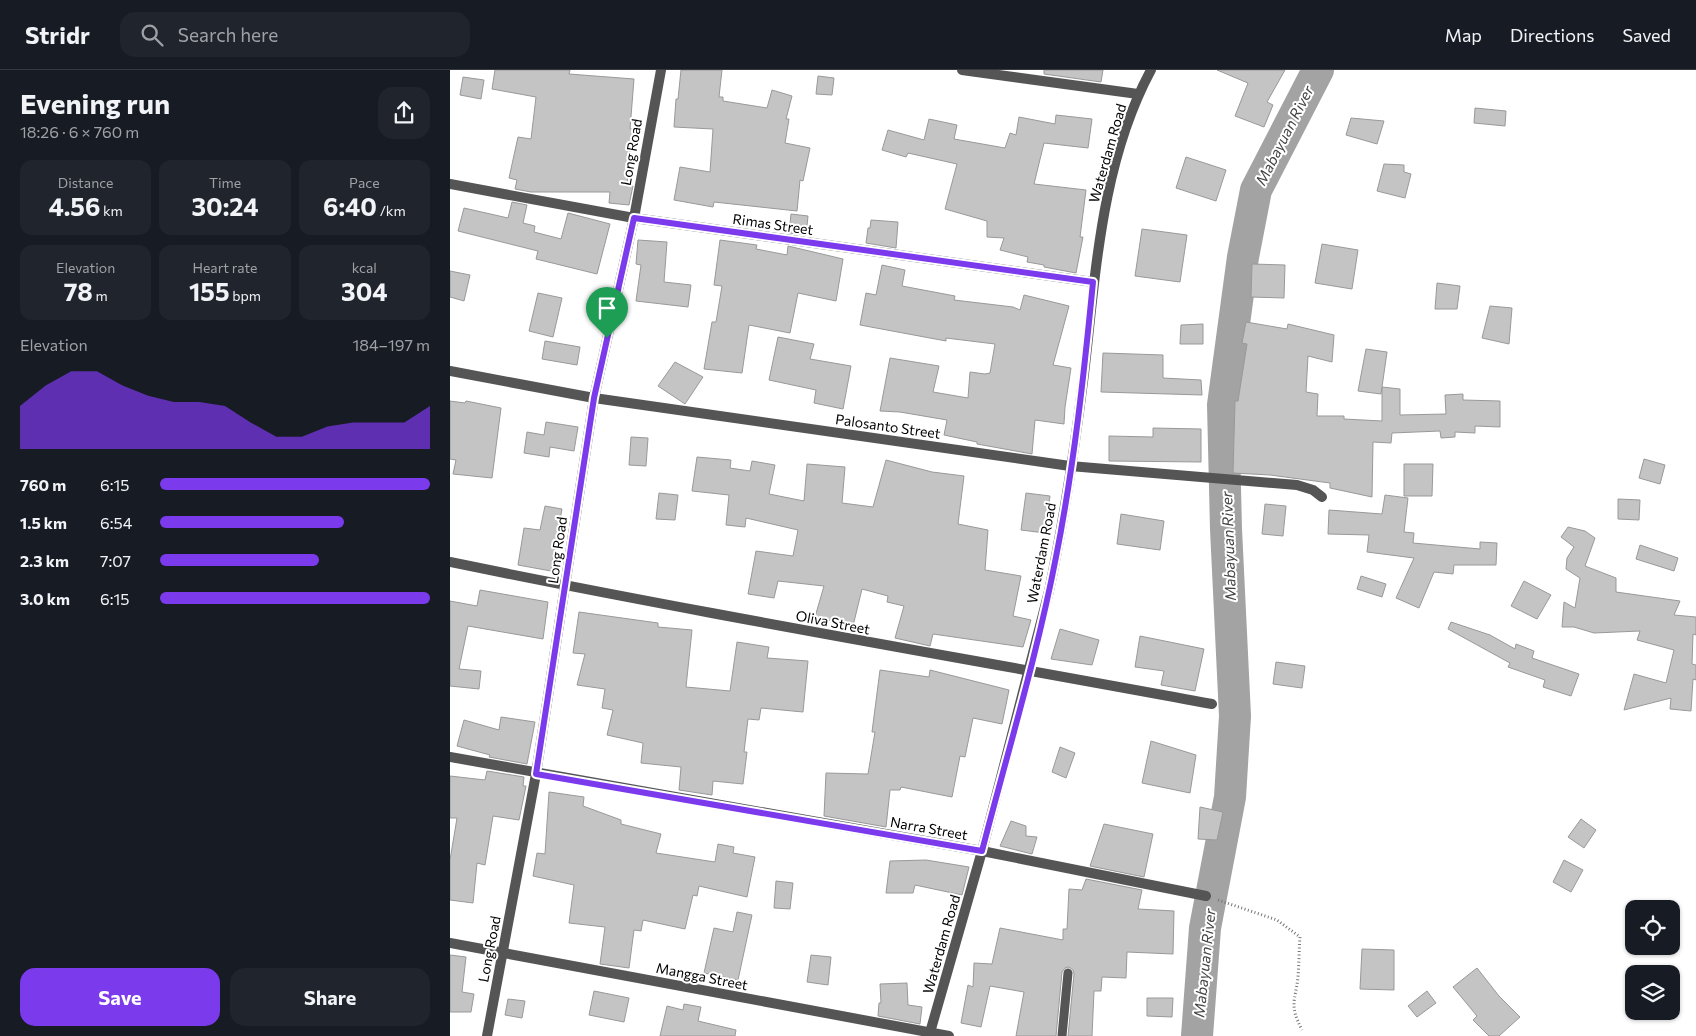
<!DOCTYPE html>
<html lang="en">
<head>
<meta charset="utf-8">
<style>
  :root { --surface:#171b24; --page:#20242c; --text:#f1f3f6; --muted:#9ea1a6; --line:#363941; --accent:#7c3aed }
  body { margin:0; font-family:Commissioner,sans-serif; background:var(--page); color:var(--text); height:100vh; display:flex; flex-direction:column; font-size:19px; white-space:nowrap }
  * { box-sizing:border-box; margin:0 }
  p { font-size:16px; color:var(--muted) }
  .icon { flex:none; width:28px; height:28px; fill:none; stroke:currentColor; stroke-width:2; stroke-linecap:round; stroke-linejoin:round }
  .map { position:relative; flex:1; overflow:hidden }
  .panel { display:flex; flex-direction:column; background:var(--surface); width:450px }
  .panel>* { flex:none }
  .fabs { position:absolute; left:1175px; top:830px; display:grid; gap:10px }
  .fabs a { display:grid; place-items:center; width:55px; height:55px; border-radius:10px; background:var(--surface); box-shadow:0 1px 4px #0004; font-size:25px }
  .pin { position:absolute; display:grid; place-items:center; width:42px; height:42px; color:#fff; margin:-51px -21px; border-radius:50% 50% 50% 0; rotate:-45deg; box-shadow:0 0 5px #0007 }
  .pin .icon { rotate:45deg }
  .round { display:grid; place-items:center; flex:none; width:52px; height:52px; border-radius:15px; background:var(--page) }
  .head { display:flex; align-items:center; justify-content:space-between; height:85px; padding:0 20px }
  h1 { font-size:28px; font-weight:700; line-height:38px }
  .figures { display:grid; grid-template-columns:repeat(3,1fr); gap:8px; height:85px; padding:5px 20px }
  .figures div { display:grid; align-content:center; border-radius:12px; background:var(--page); text-align:center }
  .figures b { font-size:25px; font-weight:700 }
  .figures small { font-size:14px; font-weight:400 }
  .figures p { font-size:14px }
  .chart { height:140px; padding:10px 20px }
  .chart p { display:flex; justify-content:space-between }
  .chart svg { width:100%; height:90px; margin-top:5px; fill:var(--accent); opacity:.7 }
  .button { display:flex; gap:10px; margin-top:auto; padding:10px 20px }
  .button a { flex:1; height:58px; border-radius:15px; background:var(--accent); color:#fff; font-size:20px; font-weight:700; line-height:58px; text-align:center }
  .button a+a { background:var(--page); color:var(--text) }
  ul { padding:0 20px; list-style:none; font-size:16px }
  li { display:grid; grid-template-columns:80px 60px 1fr; align-items:center; height:38px }
  li i { height:12px; border-radius:6px; background:var(--accent) }
  header { display:flex; align-items:center; gap:30px; box-sizing:border-box; height:70px; padding:0 25px; background:var(--surface); border-bottom:1px solid var(--line) }
  header strong { font-size:24px }
  nav { display:flex; gap:28px; margin-inline-start:auto; font-size:18px }
  .search { width:350px; height:45px; background:var(--page); display:flex; align-items:center; gap:12px; box-sizing:border-box; padding:0 18px; border-radius:15px; color:var(--muted); font-size:19px }
  main { display:flex; flex:1; min-height:0 }
  .map>svg:first-child { display:block }
  .lines { fill:none; stroke-linecap:round; stroke-linejoin:round }
  .river { stroke:#a3a3a3; stroke-width:32 }
  .building { fill:#c4c4c4; stroke:#999 }
  .path { stroke:#777; stroke-width:3; stroke-dasharray:1 2.5; stroke-linecap:butt }
  .service { stroke:#555; stroke-width:9 }
  .minor { stroke:#555; stroke-width:10 }
  .tertiary { stroke:#555; stroke-width:10 }
  .route-casing { stroke:#fff; stroke-width:10 }
  .route { stroke:#7c3aed; stroke-width:6 }
  .labels { text-anchor:middle; dominant-baseline:central; stroke-width:4; stroke-linejoin:round; paint-order:stroke }
  .street-label { font-size:14px; fill:#000; stroke:#fff }
  .water-label { font-size:15px; font-style:italic; fill:#444; stroke:#fff }
</style>
</head>
<body>
<header>
<strong>Stridr</strong>
<div class="search"><svg class="icon" aria-label="search" viewBox="0 0 24 24"><circle cx="10" cy="10" r="6"/><path d="M15 15l6 6"/></svg>Search here</div>
<nav><a>Map</a><a>Directions</a><a>Saved</a></nav>
</header>
<main>
<section class="panel">
<div class="head"><div><h1>Evening run</h1><p>18:26 · 6 × 760 m</p></div><a class="round"><svg class="icon" aria-label="share" viewBox="0 0 24 24"><path d="M12 15V3M7 8l5-5 5 5M5 13v7h14v-7"/></svg></a></div>
<div class="figures">
<div><p>Distance</p><b>4.56<small> km</small></b></div>
<div><p>Time</p><b>30:24</b></div>
<div><p>Pace</p><b>6:40<small> /km</small></b></div>
</div>
<div class="figures">
<div><p>Elevation</p><b>78<small> m</small></b></div>
<div><p>Heart rate</p><b>155<small> bpm</small></b></div>
<div><p>kcal</p><b>304</b></div>
</div>
<div class="chart"><p><span>Elevation</span>184–197 m</p>
<svg viewBox="0 0 160 44" preserveAspectRatio="none"><path d="M0 44V23L10 13L20 6L30 6L40 13L50 18L60 21L70 21L80 23L90 31L100 38L110 38L120 33L130 31L140 31L150 31L160 23V44z"/></svg>
</div>
<ul>
<li><b>760 m</b>6:15<i style="width:100%"></i></li>
<li><b>1.5 km</b>6:54<i style="width:68%"></i></li>
<li><b>2.3 km</b>7:07<i style="width:59%"></i></li>
<li><b>3.0 km</b>6:15<i style="width:100%"></i></li>
</ul>
<div class="button"><a>Save</a><a>Share</a></div>
</section>
<div class="map">
<svg width="1246" height="966" viewBox="0 0 1246 966">
  <rect width="100%" height="100%" fill="#fff"/>
  <g class="lines">
    <!-- river -->
    <path class="river" d="M 747,966 L 755,858 L 780,727 L 785,646 L 776,459 L 773,335 L 793,187 L 806,120 L 868,0"/>
  </g>
  <!-- building -->
  <g class="building">
    <path d="M 45,0 L 120,0 L 119,4 L 184,9 L 180,59 L 183,59 L 177,115 L 183,116 L 179,135 L 159,133 L 160,122 L 81,122 L 65,119 L 67,110 L 59,108 L 68,67 L 81,69 L 86,27 L 42,19 Z"/>
    <path d="M 231,0 L 272,0 L 269,27 L 273,27 L 273,31 L 317,38 L 322,20 L 342,26 L 336,49 L 339,49 L 335,73 L 360,78 L 353,111 L 350,110 L 347,141 L 264,132 L 263,137 L 224,130 L 230,97 L 260,102 L 263,59 L 224,57 L 226,29 L 228,29 Z"/>
    <path d="M 594,0 L 653,0 L 651,12 L 594,4 Z"/>
    <path d="M 767,0 L 835,0 L 817,32 L 823,35 L 814,57 L 785,46 L 798,13 Z"/>
    <path d="M 368,6 L 384,8 L 382,25 L 366,24 Z"/>
    <path d="M 13,7 L 34,10 L 31,29 L 10,25 Z"/>
    <path d="M 1025,38 L 1056,41 L 1055,56 L 1024,53 Z"/>
    <path d="M 606,45 L 642,49 L 638,78 L 594,73 L 584,114 L 636,120 L 630,167 L 633,167 L 626,203 L 594,197 L 594,195 L 577,192 L 578,187 L 550,180 L 554,168 L 537,167 L 537,151 L 495,139 L 507,94 L 458,83 L 456,87 L 432,80 L 438,60 L 474,70 L 479,49 L 507,55 L 504,69 L 555,78 L 560,63 L 566,65 L 569,47 L 605,54 Z"/>
    <path d="M 901,48 L 934,51 L 927,74 L 896,65 Z"/>
    <path d="M 736,87 L 776,100 L 766,131 L 726,118 Z"/>
    <path d="M 934,94 L 954,95 L 954,102 L 961,104 L 955,128 L 927,121 Z"/>
    <path d="M 62,132 L 77,135 L 73,153 L 85,156 L 84,162 L 111,169 L 118,143 L 160,154 L 147,204 L 86,189 L 88,181 L 8,161 L 14,138 L 58,148 Z"/>
    <path d="M 341,144 L 358,146 L 356,165 L 339,163 Z"/>
    <path d="M 421,150 L 448,152 L 446,178 L 416,173 L 418,158 L 420,158 Z"/>
    <path d="M 692,159 L 737,165 L 730,212 L 685,206 Z"/>
    <path d="M 188,170 L 217,172 L 214,212 L 241,215 L 238,237 L 186,231 L 191,195 L 186,194 Z"/>
    <path d="M 270,170 L 307,175 L 306,179 L 337,185 L 338,176 L 393,189 L 386,231 L 348,223 L 340,263 L 299,255 L 292,303 L 254,299 L 262,252 L 266,252 L 272,216 L 264,215 Z"/>
    <path d="M 872,174 L 908,180 L 902,219 L 865,213 Z"/>
    <path d="M 802,194 L 835,195 L 834,228 L 801,227 Z"/>
    <path d="M 432,195 L 455,200 L 452,216 L 505,226 L 504,230 L 563,237 L 570,240 L 574,225 L 619,236 L 603,295 L 621,298 L 615,337 L 614,354 L 585,350 L 582,384 L 527,374 L 527,372 L 494,365 L 497,350 L 450,342 L 430,341 L 440,288 L 489,296 L 483,322 L 518,328 L 520,302 L 535,304 L 540,303 L 545,274 L 496,268 L 496,271 L 410,255 L 416,223 L 426,225 Z"/>
    <path d="M 0,201 L 20,205 L 14,231 L 0,227 Z"/>
    <path d="M 987,213 L 1010,216 L 1007,239 L 985,239 Z"/>
    <path d="M 88,223 L 112,228 L 103,267 L 79,261 Z"/>
    <path d="M 1040,236 L 1062,238 L 1059,274 L 1032,268 Z"/>
    <path d="M 796,252 L 837,259 L 838,254 L 884,265 L 882,292 L 858,286 L 856,322 L 868,324 L 867,346 L 894,346 L 894,349 L 932,351 L 932,317 L 950,319 L 950,345 L 996,344 L 995,325 L 1013,324 L 1013,330 L 1050,331 L 1050,357 L 1025,356 L 1025,363 L 1005,362 L 1005,367 L 991,368 L 990,361 L 942,363 L 941,373 L 923,372 L 922,427 L 880,418 L 880,413 L 820,405 L 783,403 L 785,331 L 788,331 L 797,274 L 792,273 Z"/>
    <path d="M 753,254 L 753,274 L 730,274 L 731,255 Z"/>
    <path d="M 328,267 L 364,274 L 360,289 L 401,296 L 393,339 L 364,333 L 366,320 L 319,310 Z"/>
    <path d="M 95,271 L 130,277 L 127,295 L 92,289 Z"/>
    <path d="M 916,279 L 937,282 L 931,324 L 908,321 Z"/>
    <path d="M 653,283 L 713,285 L 713,308 L 751,310 L 752,325 L 651,322 Z"/>
    <path d="M 225,292 L 253,307 L 235,334 L 208,316 Z"/>
    <path d="M 0,331 L 15,333 L 16,331 L 51,338 L 42,408 L 3,404 L 6,390 L 0,389 Z"/>
    <path d="M 96,352 L 128,357 L 124,381 L 100,377 L 99,387 L 74,383 L 77,362 L 94,365 Z"/>
    <path d="M 703,358 L 751,359 L 751,392 L 659,391 L 659,366 L 703,367 Z"/>
    <path d="M 181,367 L 198,368 L 196,396 L 179,395 Z"/>
    <path d="M 247,387 L 281,390 L 280,398 L 300,401 L 302,391 L 325,395 L 319,424 L 354,431 L 357,394 L 395,397 L 392,433 L 423,437 L 436,390 L 482,402 L 514,406 L 508,454 L 538,460 L 535,500 L 571,506 L 563,546 L 581,550 L 573,577 L 483,564 L 480,576 L 445,568 L 454,536 L 437,532 L 438,526 L 412,519 L 403,556 L 365,547 L 374,516 L 328,511 L 324,528 L 298,524 L 306,481 L 343,486 L 348,460 L 296,448 L 295,457 L 276,455 L 279,425 L 242,421 Z"/>
    <path d="M 1194,389 L 1215,395 L 1210,414 L 1189,408 Z"/>
    <path d="M 954,394 L 983,394 L 982,426 L 954,426 Z"/>
    <path d="M 209,423 L 228,425 L 225,450 L 206,449 Z"/>
    <path d="M 576,423 L 600,426 L 595,463 L 571,460 Z"/>
    <path d="M 935,425 L 958,428 L 954,462 L 964,463 L 963,473 L 1030,479 L 1030,472 L 1047,473 L 1046,495 L 1004,495 L 1003,504 L 984,502 L 969,538 L 946,528 L 964,488 L 917,482 L 919,465 L 878,464 L 879,440 L 932,444 Z"/>
    <path d="M 1168,429 L 1190,430 L 1189,450 L 1168,449 Z"/>
    <path d="M 815,434 L 836,436 L 833,466 L 812,464 Z"/>
    <path d="M 95,436 L 112,439 L 101,501 L 68,495 L 74,458 L 90,460 Z"/>
    <path d="M 671,444 L 714,451 L 710,480 L 667,474 Z"/>
    <path d="M 1118,457 L 1135,461 L 1145,468 L 1135,496 L 1166,508 L 1166,522 L 1230,531 L 1224,545 L 1246,547 L 1246,565 L 1243,564 L 1242,594 L 1246,595 L 1246,610 L 1243,609 L 1241,641 L 1220,639 L 1221,628 L 1174,640 L 1184,604 L 1216,613 L 1224,580 L 1187,570 L 1190,561 L 1144,563 L 1124,557 L 1112,557 L 1114,532 L 1125,538 L 1130,508 L 1116,499 L 1117,488 L 1124,477 L 1111,467 Z"/>
    <path d="M 1190,475 L 1228,488 L 1224,501 L 1186,489 Z"/>
    <path d="M 911,506 L 936,514 L 932,527 L 907,519 Z"/>
    <path d="M 1074,511 L 1101,525 L 1087,549 L 1061,536 Z"/>
    <path d="M 30,520 L 98,532 L 93,569 L 18,556 L 9,599 L 31,601 L 29,619 L 0,616 L 0,531 L 27,536 Z"/>
    <path d="M 129,542 L 208,553 L 208,557 L 242,560 L 236,617 L 280,621 L 287,572 L 319,577 L 317,588 L 358,591 L 353,642 L 311,638 L 309,650 L 298,649 L 294,682 L 297,682 L 293,714 L 263,711 L 262,725 L 229,720 L 231,697 L 191,693 L 193,673 L 157,665 L 163,640 L 152,638 L 155,619 L 127,615 L 135,584 L 123,583 Z"/>
    <path d="M 1001,552 L 1040,565 L 1065,579 L 1066,574 L 1084,581 L 1082,588 L 1129,604 L 1121,626 L 1093,617 L 1095,610 L 1058,597 L 1060,593 L 998,559 Z"/>
    <path d="M 610,559 L 649,570 L 642,595 L 601,589 Z"/>
    <path d="M 690,566 L 754,579 L 745,621 L 711,615 L 714,601 L 685,597 Z"/>
    <path d="M 826,592 L 855,596 L 852,618 L 823,614 Z"/>
    <path d="M 430,600 L 479,607 L 480,600 L 559,620 L 552,654 L 523,648 L 515,687 L 510,686 L 502,727 L 451,717 L 450,720 L 440,720 L 436,757 L 374,746 L 376,703 L 418,704 L 425,662 L 422,662 Z"/>
    <path d="M 51,647 L 85,652 L 77,694 L 39,687 L 40,685 L 7,676 L 14,650 L 49,660 Z"/>
    <path d="M 701,671 L 746,685 L 740,723 L 692,713 Z"/>
    <path d="M 610,677 L 625,683 L 616,708 L 602,702 Z"/>
    <path d="M 37,701 L 74,707 L 73,716 L 76,716 L 69,750 L 43,746 L 35,795 L 27,793 L 23,833 L 0,830 L 0,790 L 7,748 L 0,748 L 0,706 L 35,710 Z"/>
    <path d="M 99,722 L 134,727 L 133,736 L 171,750 L 171,754 L 211,764 L 206,783 L 265,792 L 268,774 L 284,777 L 283,783 L 305,787 L 297,827 L 249,816 L 247,826 L 243,825 L 235,859 L 193,850 L 191,861 L 184,860 L 179,898 L 150,894 L 155,857 L 119,853 L 124,815 L 83,806 L 87,783 L 95,784 Z"/>
    <path d="M 750,737 L 773,742 L 767,770 L 748,769 Z"/>
    <path d="M 1131,749 L 1146,760 L 1134,778 L 1118,767 Z"/>
    <path d="M 561,751 L 576,756 L 576,766 L 587,767 L 582,784 L 550,776 Z"/>
    <path d="M 654,754 L 703,764 L 694,807 L 640,796 Z"/>
    <path d="M 476,790 L 519,797 L 512,825 L 465,815 L 463,823 L 436,823 L 440,791 Z"/>
    <path d="M 1114,790 L 1133,800 L 1121,822 L 1103,812 Z"/>
    <path d="M 636,809 L 692,820 L 688,839 L 724,841 L 723,884 L 677,882 L 676,908 L 652,907 L 651,921 L 644,921 L 642,966 L 618,966 L 624,904 L 623,900 L 619,897 L 615,898 L 612,902 L 606,966 L 566,966 L 574,922 L 540,916 L 531,957 L 511,953 L 518,915 L 523,917 L 524,893 L 542,894 L 550,858 L 613,870 L 613,859 L 617,859 L 619,819 L 632,820 Z"/>
    <path d="M 326,811 L 343,813 L 340,839 L 324,838 Z"/>
    <path d="M 287,842 L 302,845 L 288,910 L 254,903 L 264,858 L 283,862 Z"/>
    <path d="M 912,879 L 944,880 L 944,920 L 910,919 Z"/>
    <path d="M 0,885 L 16,887 L 12,922 L 24,924 L 21,942 L 0,942 Z"/>
    <path d="M 361,885 L 381,887 L 378,915 L 357,912 Z"/>
    <path d="M 1027,898 L 1049,926 L 1070,947 L 1049,966 L 1039,966 L 1023,950 L 1027,946 L 1003,917 Z"/>
    <path d="M 457,913 L 458,935 L 472,937 L 470,954 L 428,946 L 429,933 L 431,933 L 430,914 Z"/>
    <path d="M 144,921 L 179,928 L 174,952 L 139,945 Z"/>
    <path d="M 977,921 L 986,933 L 967,947 L 958,936 Z"/>
    <path d="M 697,928 L 723,928 L 722,947 L 697,946 Z"/>
    <path d="M 58,929 L 75,931 L 72,948 L 55,945 Z"/>
    <path d="M 234,934 L 251,937 L 248,951 L 286,960 L 285,966 L 210,966 L 217,936 L 233,940 Z"/>
  </g>
  <g class="lines">
    <!-- path -->
    <path class="path" d="M 768,830 L 827,850 L 850,867 C 849,880 849,894 848,907 C 845,933 839,934 852,960"/>
    <!-- service -->
    <path class="service" d="M 612,966 L 618,903"/>
    <!-- minor -->
    <g class="minor">
      <path d="M 512,0 L 688,24"/>
      <path d="M 0,114 L 184,148 L 643,212"/>
      <path d="M 0,301 L 144,328 L 620,396 L 847,415 L 863,420 L 872,427"/>
      <path d="M 0,492 C 253,544 508,587 762,634"/>
      <path d="M 0,687 L 532,781 L 756,826"/>
      <path d="M 0,873 L 499,966"/>
    </g>
    <!-- tertiary -->
    <g class="tertiary">
      <path d="M 37,966 L 86,704 L 144,328 L 184,148 L 211,0"/>
      <path d="M 479,966 L 532,781 L 599,521 C 614,450 625,376 634,304 C 646,202 651,93 701,0"/>
    </g>
  </g>
  <g class="lines">
    <!-- route casing -->
    <g class="route-casing">
      <path id="route" d="M 184,148 L 643,212 C 634,304 624,396 606,487 C 587,586 557,684 532,781 L 86,704 L 144,328 Z"/>
    </g>
    <!-- route -->
    <use href="#route" class="route"/>
  </g>
  <g class="labels">
    <!-- street labels -->
    <g class="street-label">
      <text transform="translate(181 82) rotate(-80)">Long Road</text>
      <text transform="translate(657 83) rotate(-74)">Waterdam Road</text>
      <text transform="translate(323 154) rotate(8)">Rimas Street</text>
      <text transform="translate(438 356) rotate(8)">Palosanto Street</text>
      <text transform="translate(107 480) rotate(-82)">Long Road</text>
      <text transform="translate(591 483) rotate(-79)">Waterdam Road</text>
      <text transform="translate(383 552) rotate(11)">Oliva Street</text>
      <text transform="translate(479 758) rotate(10)">Narra Street</text>
      <text transform="translate(491 874) rotate(-74)">Waterdam Road</text>
      <text transform="translate(39 879) rotate(-79)">Long Road</text>
      <text transform="translate(252 906) rotate(11)">Mangga Street</text>
    </g>
    <!-- water labels -->
    <g class="water-label">
      <text transform="translate(834 65) rotate(-63)">Mabayuan River</text>
      <text transform="translate(778 476) rotate(-92)">Mabayuan River</text>
      <text transform="translate(754 893) rotate(-84)">Mabayuan River</text>
    </g>
  </g>
</svg>
<div class="fabs">
<a><svg class="icon" aria-label="locate" viewBox="0 0 24 24"><circle cx="12" cy="12" r="6"/><path d="M12 2v4M12 18v4M2 12h4M18 12h4"/></svg></a>
<a><svg class="icon" aria-label="layers" viewBox="0 0 24 24"><path d="M12 4l9 5-9 5-9-5zM3 14l9 5 9-5"/></svg></a>
</div>
<div class="pin" style="left:157px;top:268px;background:#1e9e55"><svg class="icon" aria-label="arrive" viewBox="0 0 24 24"><path d="M6 21V4h12l-3 4 3 4H6"/></svg></div>
</div>
</main>
</body>
</html>
